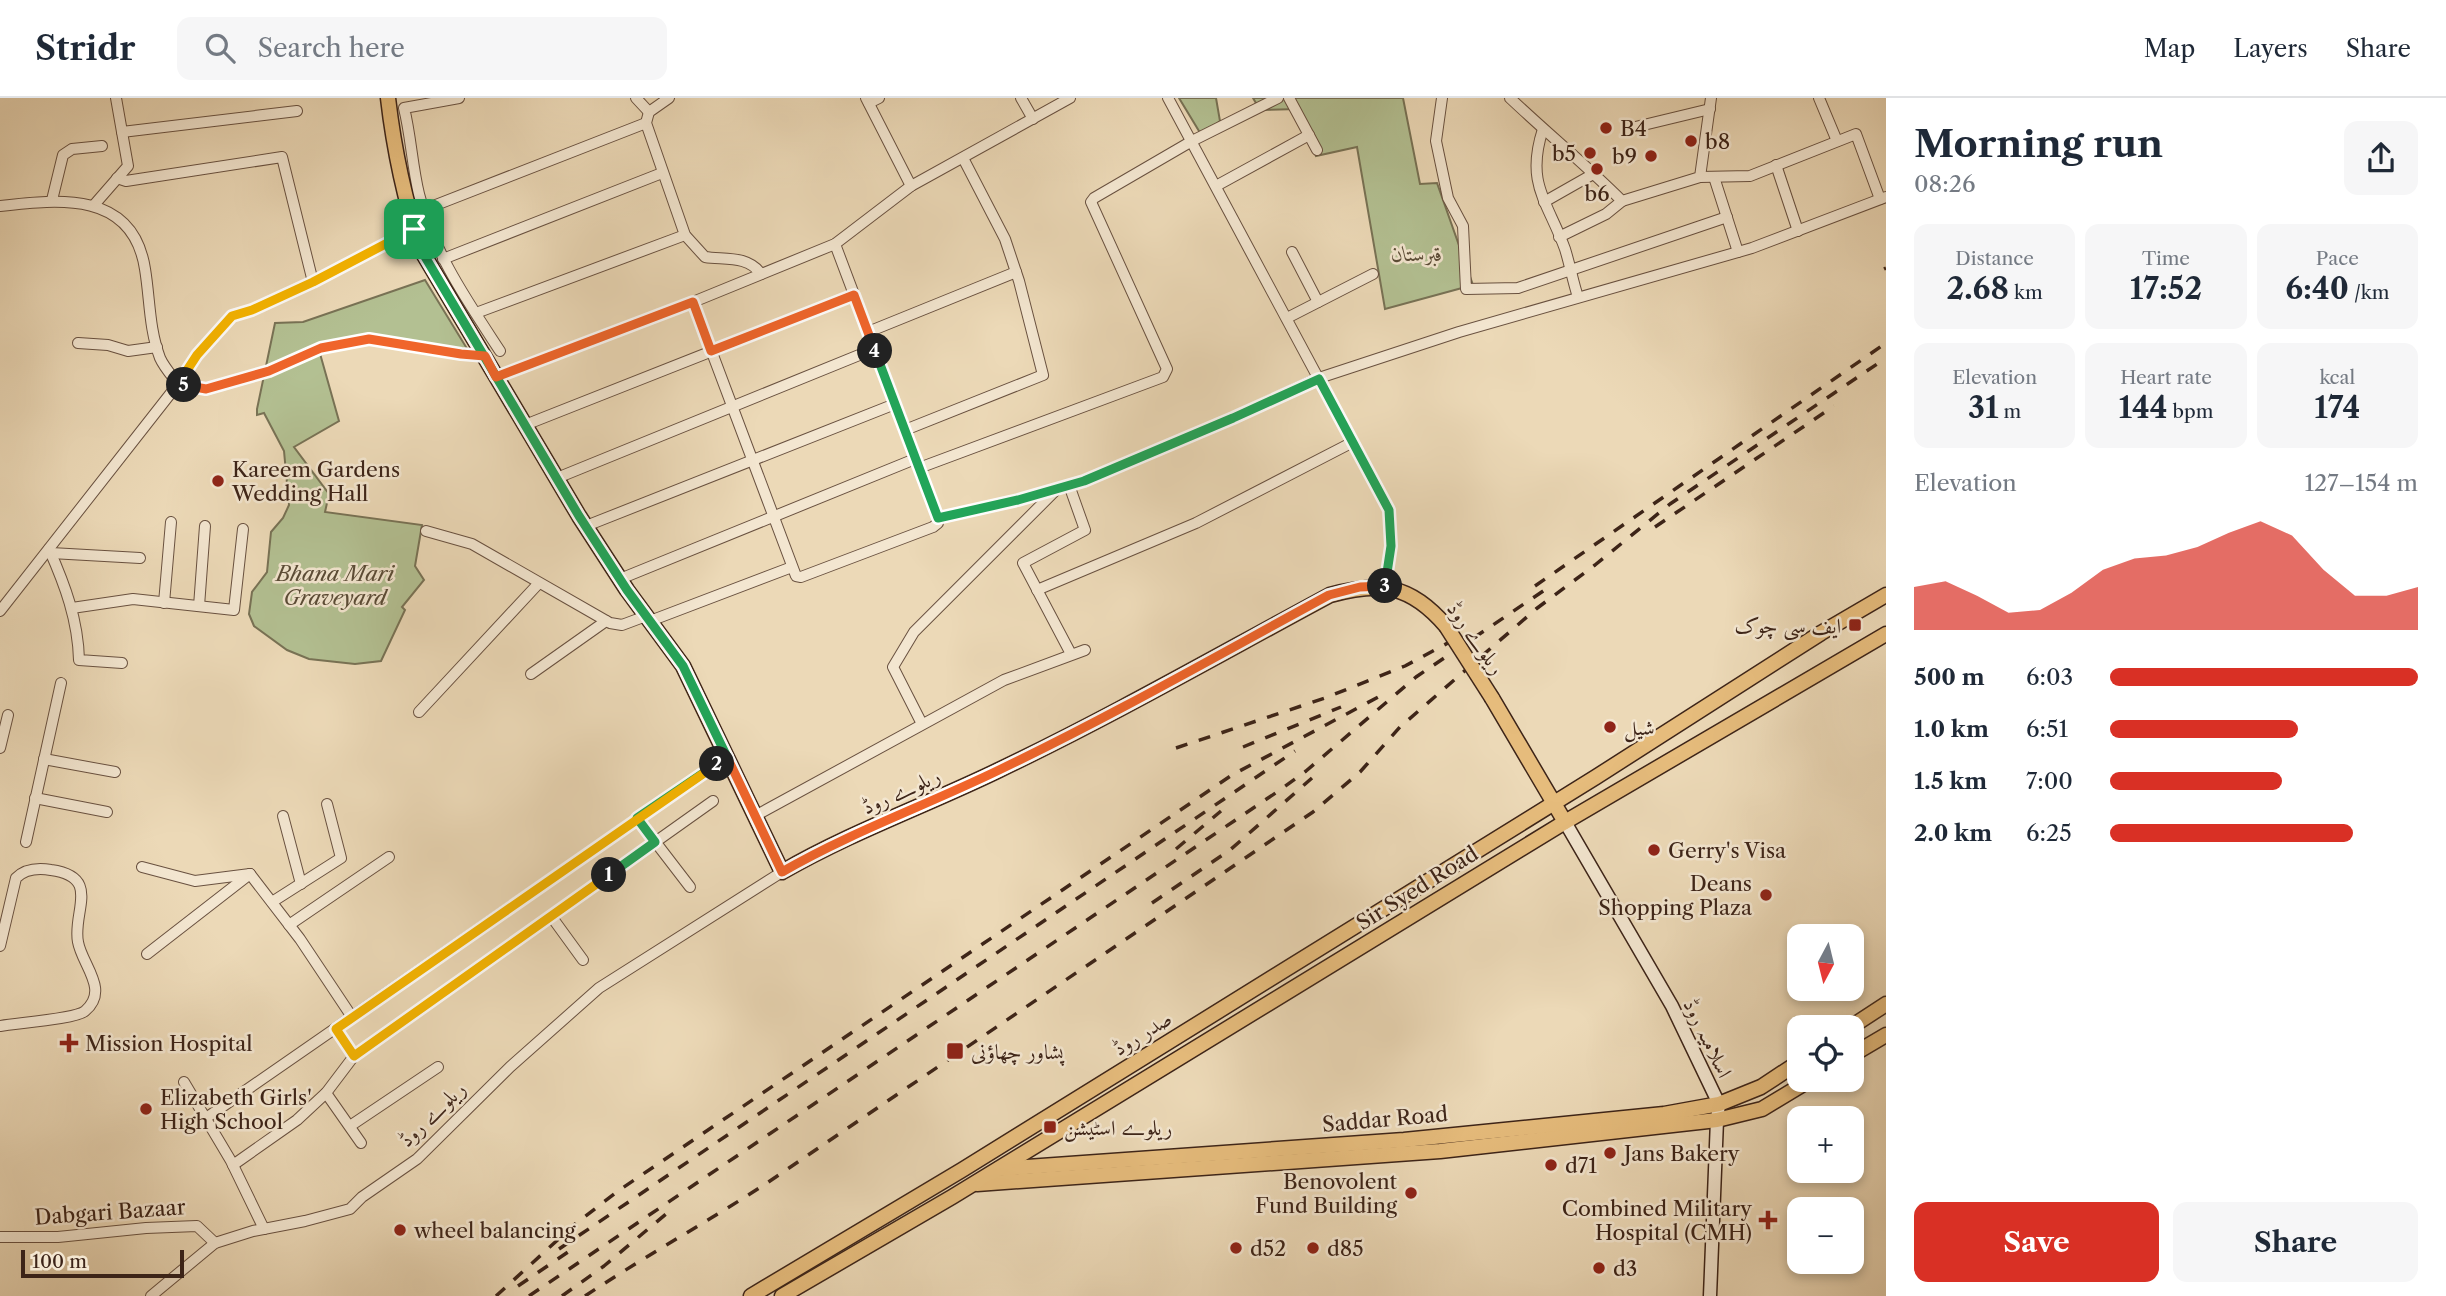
<!DOCTYPE html>
<html lang="en">
<head>
<meta charset="utf-8">
<style>
  :root { --surface:#fff; --page:#f6f6f7; --text:#1f2937; --muted:#747a83; --line:#e0e1e3; --accent:#d93025 }
  body { margin:0; font-family:"Libre Caslon Text",Amiri,serif; background:var(--page); color:var(--text); height:100vh; display:flex; flex-direction:column; font-size:26px; white-space:nowrap }
  * { box-sizing:border-box; margin:0 }
  p { font-size:23px; color:var(--muted) }
  .icon { flex:none; width:38px; height:38px; fill:none; stroke:currentColor; stroke-width:2; stroke-linecap:round; stroke-linejoin:round }
  .map { position:relative; flex:1; overflow:hidden }
  .details { display:flex; flex-direction:column; background:var(--surface); width:560px }
  .details>* { flex:none }
  .needle { width:46px; rotate:187deg }
  .tools { position:absolute; left:1787px; top:826px; display:grid; gap:14px }
  .tools a { display:grid; place-items:center; width:77px; height:77px; border-radius:14px; background:var(--surface); box-shadow:0 4px 10px #0003; font-size:35px }
  .scale { position:absolute; left:21px; bottom:18px; width:163px; box-sizing:border-box; padding-left:7px; border:4px solid #3d2418; border-top:0; font-size:19px; line-height:24px; white-space:nowrap; color:#3d2418; -webkit-text-stroke:5px #f3e6d0; paint-order:stroke }
  .pin { position:absolute; display:grid; place-items:center; width:60px; height:60px; color:#fff; margin:-30px; border-radius:14px; box-shadow:0 4px 10px #0006 }
  .km { position:absolute; width:35px; height:35px; margin:-18px; border-radius:50%; background:#222; color:#fff; font-size:19px; line-height:35px; text-align:center }
  .round { display:grid; place-items:center; flex:none; width:74px; height:74px; border-radius:14px; background:var(--page) }
  .headline { display:flex; align-items:center; justify-content:space-between; height:119px; padding:0 28px }
  h1 { font-size:38px; font-weight:800; line-height:52px }
  .stats { display:grid; grid-template-columns:repeat(3,1fr); gap:10px; height:119px; padding:7px 28px }
  .stats div { display:grid; align-content:center; border-radius:14px; background:var(--page); text-align:center }
  .stats b { font-size:30px; font-weight:800 }
  .stats small { font-size:19px; font-weight:400 }
  .stats p { font-size:19px }
  .chart { height:196px; padding:14px 28px }
  .chart p { display:flex; justify-content:space-between }
  .chart svg { width:100%; height:126px; margin-top:7px; fill:var(--accent); opacity:.7 }
  .action { display:flex; gap:14px; margin-top:auto; padding:14px 28px }
  .action a { flex:1; height:80px; border-radius:14px; background:var(--accent); color:#fff; font-size:28px; font-weight:800; line-height:80px; text-align:center }
  .action a+a { background:var(--page); color:var(--text) }
  ul { padding:0 28px; list-style:none; font-size:23px }
  li { display:grid; grid-template-columns:112px 84px 1fr; align-items:center; height:52px }
  li i { height:18px; border-radius:9px; background:var(--accent) }
  header { display:flex; align-items:center; gap:42px; box-sizing:border-box; height:98px; padding:0 35px; background:var(--surface); border-bottom:2px solid var(--line) }
  header strong { font-size:33px }
  nav { display:flex; gap:38px; margin-inline-start:auto; font-size:24px }
  .search { width:490px; height:63px; background:var(--page); display:flex; align-items:center; gap:18px; box-sizing:border-box; padding:0 24px; border-radius:14px; color:var(--muted); font-size:26px }
  main { display:flex; flex:1; min-height:0 }
  .map>svg:first-child { display:block }
  .green { fill:#b3c092; stroke:#787255; stroke-width:2 }
  .lines { fill:none; stroke-linecap:round; stroke-linejoin:round }
  .street-casing { stroke:#695140; stroke-width:12 }
  .secondary-casing { stroke:#3d2418; stroke-width:15 }
  .primary-casing { stroke:#3d2418; stroke-width:17 }
  .street { stroke:#f3e6d0; stroke-width:10 }
  .secondary { stroke:#f3e6d0; stroke-width:12 }
  .primary { stroke:#e6bc7c; stroke-width:14 }
  .rail { stroke:#3d2418; stroke-width:3.5; stroke-dasharray:12 12; stroke-linecap:butt }
  .primary-bridge-casing { stroke:#3d2418; stroke-width:17; stroke-linecap:butt }
  .primary-bridge { stroke:#e6bc7c; stroke-width:14 }
  .split-1-casing { stroke:#fff; stroke-width:14 }
  .split-2-casing { stroke:#fff; stroke-width:14 }
  .split-3-casing { stroke:#fff; stroke-width:14 }
  .split-4-casing { stroke:#fff; stroke-width:14 }
  .split-5-casing { stroke:#fff; stroke-width:14 }
  .split-6-casing { stroke:#fff; stroke-width:14 }
  .split-1 { stroke:#22a559; stroke-width:9 }
  .split-2 { stroke:#f5b400; stroke-width:9 }
  .split-3 { stroke:#f0652b; stroke-width:9 }
  .split-4 { stroke:#22a559; stroke-width:9 }
  .split-5 { stroke:#f0652b; stroke-width:9 }
  .split-6 { stroke:#f5b400; stroke-width:9 }
  .poi-dot { fill:#8f2418; stroke:#f3e6d0; stroke-width:2.5 }
  .labels { text-anchor:middle; dominant-baseline:central; stroke-width:5; stroke-linejoin:round; paint-order:stroke }
  .poi-label { font-size:21px; fill:#3d2418; stroke:#f3e6d0; text-anchor:start }
  .park-label { font-size:21px; font-style:italic; fill:#5a4b36; stroke:#f3e6d0 }
  .street-label { font-size:21px; fill:#3d2418; stroke:#f3e6d0 }
</style>
</head>
<body>
<header>
<strong>Stridr</strong>
<div class="search"><svg class="icon" aria-label="search" viewBox="0 0 24 24"><circle cx="10" cy="10" r="6"/><path d="M15 15l6 6"/></svg>Search here</div>
<nav><a>Map</a><a>Layers</a><a>Share</a></nav>
</header>
<main>
<div class="map">
<svg width="1886" height="1198" viewBox="0 0 1886 1198">
  <rect width="100%" height="100%" fill="#ecd9b7"/>
  <filter id="stains"><feTurbulence type="fractalNoise" baseFrequency=".00286" numOctaves="4"/><feColorMatrix values="0 0 0 0 .2 0 0 0 0 .09 0 0 0 0 .02 0 0 0 .5 -.17"/></filter>
  <radialGradient id="worn" r=".72"><stop offset=".6" stop-color="#630" stop-opacity="0"/><stop offset="1" stop-color="#630" stop-opacity=".3"/></radialGradient>
  <!-- green -->
  <g class="green">
    <path d="M 1179,0 L 1216,0 L 1220,23 L 1202,38 Z"/>
    <path d="M 1253,0 L 1403,0 L 1420,86 L 1437,85 L 1473,187 L 1385,211 L 1357,49 L 1316,58 L 1298,11 L 1260,12 Z"/>
    <path d="M 425,182 L 474,262 L 369,241 L 319,252 L 339,323 L 294,349 L 329,396 L 325,414 L 422,427 L 415,468 L 424,482 L 402,509 L 405,512 L 381,563 L 355,566 L 309,561 L 287,552 L 254,528 L 249,516 L 252,494 L 267,474 L 271,434 L 283,420 L 289,407 L 284,353 L 264,315 L 257,317 L 257,311 L 275,225 L 303,224 Z"/>
  </g>
  <g class="lines">
    <!-- street casing -->
    <g class="street-casing">
      <g id="street">
        <path d="M 459,0 L 404,10 C 411,38 412,67 419,96 C 433,154 468,204 500,253"/>
        <path d="M 636,0 L 649,14"/>
        <path d="M 669,0 L 649,14 L 646,25 L 685,137 L 705,159 C 724,162 748,157 761,176"/>
        <path d="M 866,0 L 911,88"/>
        <path d="M 1021,0 L 1033,21"/>
        <path d="M 1168,0 L 1389,412 L 1391,448 L 1384,490"/>
        <path d="M 1289,0 L 1317,52"/>
        <path d="M 1442,0 L 1436,43 L 1448,100 L 1463,128 L 1466,191 L 1518,190 L 1727,119"/>
        <path d="M 1510,0 C 1547,35 1586,67 1622,103 L 1700,79 L 1711,0"/>
        <path d="M 1819,0 L 1837,43"/>
        <path d="M 869,5 L 879,0"/>
        <path d="M 1543,31 C 1525,86 1548,104 1565,151 C 1570,167 1573,184 1578,199"/>
        <path d="M 1627,31 L 1710,11"/>
        <path d="M 122,34 L 297,13"/>
        <path d="M 1776,67 L 1798,133"/>
        <path d="M 1700,79 L 1750,78 L 1856,36 L 1880,101"/>
        <path d="M 1714,79 L 1738,154"/>
        <path d="M 117,80 L 126,83 L 282,59 L 313,184"/>
        <path d="M 1216,88 L 1309,37"/>
        <path d="M 52,102 L 63,57 L 72,51 L 102,48"/>
        <path d="M 1544,104 L 1595,75"/>
        <path d="M 94,107 L 128,68 L 116,0"/>
        <path d="M 0,108 C 60,101 133,93 145,171 C 150,201 149,231 160,260 C 164,269 172,278 178,286 L 206,291 L 269,273 L 321,250 L 369,241 L 461,256 L 485,258"/>
        <path d="M 423,112 L 646,25"/>
        <path d="M 1559,139 L 1606,116 L 1622,103"/>
        <path d="M 1292,154 L 1318,204"/>
        <path d="M 443,161 L 662,75"/>
        <path d="M 693,204 L 796,478 L 801,479 L 933,429 L 938,425 L 938,420 L 835,146"/>
        <path d="M 476,215 L 685,137"/>
        <path d="M 1287,220 L 1373,176"/>
        <path d="M 868,234 L 1016,174"/>
        <path d="M 78,245 L 108,247 L 128,253 L 157,249"/>
        <path d="M 496,279 L 693,204 L 835,146 L 911,88 L 1070,0"/>
        <path d="M 525,327 L 854,197"/>
        <path d="M 905,332 L 1043,277 L 1019,183 L 1005,141 L 963,60"/>
        <path d="M 919,370 L 1163,279 L 1167,271 L 1091,104 L 1094,100 L 1192,43 L 1278,0"/>
        <path d="M 557,380 L 874,251"/>
        <path d="M 1069,387 L 1085,432 L 1023,465 L 1071,556"/>
        <path d="M 938,420 L 1018,402 L 1084,383 L 1233,320 L 1319,280 L 1459,234 L 1752,150 L 1886,99"/>
        <path d="M 586,428 L 895,306"/>
        <path d="M 426,433 L 472,446 L 610,525 L 622,527 L 646,518"/>
        <path d="M 49,451 C 65,487 78,522 79,562 L 122,565"/>
        <path d="M 51,455 L 140,460"/>
        <path d="M 620,481 L 915,361"/>
        <path d="M 1037,492 L 1196,425 L 1353,344"/>
        <path d="M 164,505 L 171,424"/>
        <path d="M 199,508 L 205,428"/>
        <path d="M 72,510 L 133,501 L 234,512 L 243,431"/>
        <path d="M 0,513 L 178,286 L 197,257 L 232,218 L 252,212 L 313,184 L 414,131"/>
        <path d="M 650,523 L 792,469"/>
        <path d="M 531,576 L 606,523"/>
        <path d="M 419,614 L 539,485"/>
        <path d="M 922,626 L 893,569 L 914,534 L 1055,393"/>
        <path d="M 0,650 L 8,617"/>
        <path d="M 44,661 L 115,674"/>
        <path d="M 35,700 L 107,714"/>
        <path d="M 283,718 L 301,786"/>
        <path d="M 755,718 L 1004,582 L 1085,552"/>
        <path d="M 637,720 L 690,789"/>
        <path d="M 26,744 L 61,585"/>
        <path d="M 142,769 L 195,783 L 250,776"/>
        <path d="M 250,776 L 300,841 L 352,919"/>
        <path d="M 272,804 L 341,760 L 327,706"/>
        <path d="M 551,818 L 583,862"/>
        <path d="M 289,827 L 389,759"/>
        <path d="M 0,848 L 16,780 C 25,771 39,770 51,772 C 102,779 72,814 78,844 C 82,867 110,892 85,913 C 76,921 15,925 0,928"/>
        <path d="M 147,856 L 250,776"/>
        <path d="M 336,931 L 354,958"/>
        <path d="M 184,984 L 231,1063 L 264,1131"/>
        <path d="M 326,995 L 361,1045"/>
        <path d="M 206,1020 L 727,659"/>
        <path d="M 350,1028 L 438,969"/>
        <path d="M 233,1067 L 297,1022 L 326,995 L 354,958 L 713,703"/>
        <path d="M 0,1139 L 58,1139 L 146,1130 L 197,1128 L 215,1145"/>
        <path d="M 151,1198 L 215,1145 L 253,1133 L 305,1123 L 350,1111 L 362,1099 L 417,1061 L 510,969 L 599,890 L 782,774"/>
      </g>
    </g>
    <!-- secondary casing -->
    <g class="secondary-casing">
      <path id="secondary" d="M 1565,724 L 1672,908 L 1719,1006 L 1717,1022 L 1710,1198"/>
    </g>
    <!-- primary casing -->
    <g class="primary-casing">
      <g id="primary">
        <path d="M 388,0 C 394,52 405,103 421,152 L 579,418 L 627,492 L 683,568 L 782,774 C 851,734 927,707 999,672 C 1112,618 1220,556 1330,497 C 1380,483 1410,486 1446,528"/>
        <path d="M 1492,600 L 1565,724"/>
        <path d="M 1851,929 L 1886,906"/>
        <path d="M 1852,957 L 1886,937"/>
        <path d="M 999,1071 L 1404,1042 L 1664,1016 L 1719,1006 L 1761,989 L 1799,964"/>
        <path d="M 977,1086 L 1440,1053 L 1717,1022 L 1762,1011 L 1810,982"/>
        <path d="M 751,1198 L 962,1072 L 1596,679 L 1821,535 L 1886,497"/>
        <path d="M 782,1198 L 952,1099 L 1565,724 L 1886,536"/>
      </g>
    </g>
    <!-- street -->
    <use href="#street" class="street"/>
    <!-- secondary -->
    <use href="#secondary" class="secondary"/>
    <!-- primary -->
    <use href="#primary" class="primary"/>
    <!-- rail -->
    <g class="rail">
      <path d="M 1884,171 L 1886,170"/>
      <path d="M 1655,429 L 1834,308"/>
      <path d="M 1535,488 L 1886,245"/>
      <path d="M 1243,649 L 1341,609"/>
      <path d="M 1176,650 L 1325,600 L 1405,568 L 1459,539"/>
      <path d="M 1176,751 L 1221,713"/>
      <path d="M 1152,805 L 1230,752 L 1312,680"/>
      <path d="M 559,1151 L 1295,653"/>
      <path d="M 518,1188 L 574,1150"/>
      <path d="M 496,1198 L 574,1127 L 618,1093 L 1232,677 L 1382,597"/>
      <path d="M 529,1198 L 1280,692 L 1306,673 L 1416,579 L 1552,487"/>
      <path d="M 562,1198 L 604,1168 L 666,1116"/>
      <path d="M 585,1198 C 644,1159 705,1125 764,1087 L 1313,714 L 1360,674 L 1400,629 L 1536,511 L 1595,467 L 1670,406 L 1886,260"/>
    </g>
    <!-- primary-bridge casing -->
    <g class="primary-bridge-casing">
      <path id="primary-bridge" d="M 1446,528 L 1492,600"/>
    </g>
    <!-- primary-bridge -->
    <use href="#primary-bridge" class="primary-bridge"/>
  </g>
  <g class="lines">
    <!-- split-1 casing -->
    <g class="split-1-casing">
      <path id="split-1" d="M 414,131 L 421,152 L 579,418 L 627,492 L 683,568 L 727,659 L 637,720 L 655,744 L 609,777"/>
    </g>
    <!-- split-2 casing -->
    <g class="split-2-casing">
      <path id="split-2" d="M 609,777 L 354,958 L 336,931 L 717,666"/>
    </g>
    <!-- split-3 casing -->
    <g class="split-3-casing">
      <path id="split-3" d="M 717,666 L 727,659 L 782,774 C 851,734 927,707 999,672 C 1112,618 1220,556 1329,497 L 1360,489 L 1385,488"/>
    </g>
    <!-- split-4 casing -->
    <g class="split-4-casing">
      <path id="split-4" d="M 875,253 L 938,420 L 1018,402 L 1084,383 L 1233,320 L 1319,281 L 1389,412 L 1391,448 L 1385,488"/>
    </g>
    <!-- split-5 casing -->
    <g class="split-5-casing">
      <path id="split-5" d="M 184,287 L 206,291 L 269,273 L 321,250 L 369,241 L 461,256 L 485,258 L 496,279 L 693,204 L 711,253 L 854,197 L 875,253"/>
    </g>
    <!-- split-6 casing -->
    <g class="split-6-casing">
      <path id="split-6" d="M 184,287 L 178,286 L 197,257 L 232,218 L 252,212 L 313,184 L 414,131"/>
    </g>
    <!-- split-1 -->
    <use href="#split-1" class="split-1"/>
    <!-- split-2 -->
    <use href="#split-2" class="split-2"/>
    <!-- split-3 -->
    <use href="#split-3" class="split-3"/>
    <!-- split-4 -->
    <use href="#split-4" class="split-4"/>
    <!-- split-5 -->
    <use href="#split-5" class="split-5"/>
    <!-- split-6 -->
    <use href="#split-6" class="split-6"/>
  </g>
  <!-- markers -->
  <g class="poi-dot">
    <circle cx="1606" cy="30" r="7"/>
    <circle cx="1691" cy="43" r="7"/>
    <circle cx="1590" cy="55" r="7"/>
    <circle cx="1651" cy="58" r="7"/>
    <circle cx="1597" cy="71" r="7"/>
    <circle cx="218" cy="383" r="7"/>
    <rect x="1848" y="520" width="14" height="14" rx="3.5"/>
    <circle cx="1610" cy="629" r="7"/>
    <circle cx="1654" cy="752" r="7"/>
    <circle cx="1766" cy="797" r="7"/>
    <path d="M65.5 934.5h7v7h7v7h-7v7h-7v-7h-7v-7h7z"/>
    <rect x="946" y="944" width="18" height="18" rx="3.5"/>
    <circle cx="146" cy="1011" r="7"/>
    <rect x="1043" y="1022" width="14" height="14" rx="3.5"/>
    <circle cx="1610" cy="1055" r="7"/>
    <circle cx="1551" cy="1067" r="7"/>
    <circle cx="1411" cy="1095" r="7"/>
    <path d="M1764.5 1111.5h7v7h7v7h-7v7h-7v-7h-7v-7h7z"/>
    <circle cx="400" cy="1132" r="7"/>
    <circle cx="1236" cy="1150" r="7"/>
    <circle cx="1313" cy="1150" r="7"/>
    <circle cx="1599" cy="1170" r="7"/>
  </g>
  <g class="labels">
    <!-- poi labels -->
    <g class="poi-label">
      <text x="1620" y="30">B4</text>
      <text x="1705" y="43">b8</text>
      <text x="1576" y="55" text-anchor="end">b5</text>
      <text x="1637" y="58" text-anchor="end">b9</text>
      <text x="1597" y="95" text-anchor="middle">b6</text>
      <text x="232" y="371">Kareem Gardens<tspan x="232" dy="24">Wedding Hall</tspan></text>
      <text x="1841" y="527" text-anchor="end">ایف سی چوک</text>
      <text x="1624" y="629">شیل</text>
      <text x="1668" y="752">Gerry's Visa</text>
      <text x="1752" y="785" text-anchor="end">Deans<tspan x="1752" dy="24">Shopping Plaza</tspan></text>
      <text x="85" y="945">Mission Hospital</text>
      <text x="971" y="953">پشاور چھاؤنی</text>
      <text x="160" y="999">Elizabeth Girls'<tspan x="160" dy="24">High School</tspan></text>
      <text x="1064" y="1029">ریلوے اسٹیشن</text>
      <text x="1624" y="1055">Jans Bakery</text>
      <text x="1565" y="1067">d71</text>
      <text x="1397" y="1083" text-anchor="end">Benovolent<tspan x="1397" dy="24">Fund Building</tspan></text>
      <text x="1752" y="1110" text-anchor="end">Combined Military<tspan x="1752" dy="24">Hospital (CMH)</tspan></text>
      <text x="414" y="1132">wheel balancing</text>
      <text x="1250" y="1150">d52</text>
      <text x="1327" y="1150">d85</text>
      <text x="1613" y="1170">d3</text>
    </g>
    <!-- park labels -->
    <g class="park-label">
      <text x="1417" y="155">قبرستان</text>
      <text x="335" y="475">Bhana Mari<tspan x="335" dy="24">Graveyard</tspan></text>
    </g>
    <!-- street labels -->
    <g class="street-label">
      <text transform="translate(1476 540) rotate(55)">ریلوے روڈ</text>
      <text transform="translate(901 693) rotate(-24)">ریلوے روڈ</text>
      <text transform="translate(1417 790) rotate(-32)">Sir Syed Road</text>
      <text transform="translate(1142 935) rotate(-32)">صدر روڈ</text>
      <text transform="translate(1708 940) rotate(64)">اسلامیہ روڈ</text>
      <text transform="translate(432 1016) rotate(-44)">ریلوے روڈ</text>
      <text transform="translate(1385 1021) rotate(-5)">Saddar Road</text>
      <text transform="translate(110 1114) rotate(-4)">Dabgari Bazaar</text>
    </g>
  </g>
  <rect width="100%" height="100%" filter="url(#stains)"/>
  <rect width="100%" height="100%" fill="url(#worn)"/>
</svg>
<div class="tools">
<a><svg class="needle" viewBox="-14 -14 28 28"><path d="M0-13l5 13h-10z" fill="#e53935"/><path d="M0 13l5-13h-10z" fill="#747a83"/></svg></a>
<a><svg class="icon" aria-label="locate" viewBox="0 0 24 24"><circle cx="12" cy="12" r="6"/><path d="M12 2v4M12 18v4M2 12h4M18 12h4"/></svg></a>
<a>+</a>
<a>−</a>
</div>
<div class="scale">100 m</div>
<div class="pin" style="left:414px;top:131px;background:#1e9e55"><svg class="icon" aria-label="arrive" viewBox="0 0 24 24"><path d="M6 21V4h12l-3 4 3 4H6"/></svg></div>
<b class="km" style="left:609px;top:777px">1</b>
<b class="km" style="left:717px;top:666px">2</b>
<b class="km" style="left:1385px;top:488px">3</b>
<b class="km" style="left:875px;top:253px">4</b>
<b class="km" style="left:184px;top:287px">5</b>
</div>
<section class="details">
<div class="headline"><div><h1>Morning run</h1><p>08:26</p></div><a class="round"><svg class="icon" aria-label="share" viewBox="0 0 24 24"><path d="M12 15V3M7 8l5-5 5 5M5 13v7h14v-7"/></svg></a></div>
<div class="stats">
<div><p>Distance</p><b>2.68<small> km</small></b></div>
<div><p>Time</p><b>17:52</b></div>
<div><p>Pace</p><b>6:40<small> /km</small></b></div>
</div>
<div class="stats">
<div><p>Elevation</p><b>31<small> m</small></b></div>
<div><p>Heart rate</p><b>144<small> bpm</small></b></div>
<div><p>kcal</p><b>174</b></div>
</div>
<div class="chart"><p><span>Elevation</span>127–154 m</p>
<svg viewBox="0 0 160 44" preserveAspectRatio="none"><path d="M0 44V29L10 27L20 32L30 38L40 37L50 31L60 23L70 19L80 18L90 15L100 10L110 6L120 11L130 23L140 32L150 32L160 29V44z"/></svg>
</div>
<ul>
<li><b>500 m</b>6:03<i style="width:100%"></i></li>
<li><b>1.0 km</b>6:51<i style="width:61%"></i></li>
<li><b>1.5 km</b>7:00<i style="width:56%"></i></li>
<li><b>2.0 km</b>6:25<i style="width:79%"></i></li>
</ul>
<div class="action"><a>Save</a><a>Share</a></div>
</section>
</main>
</body>
</html>
